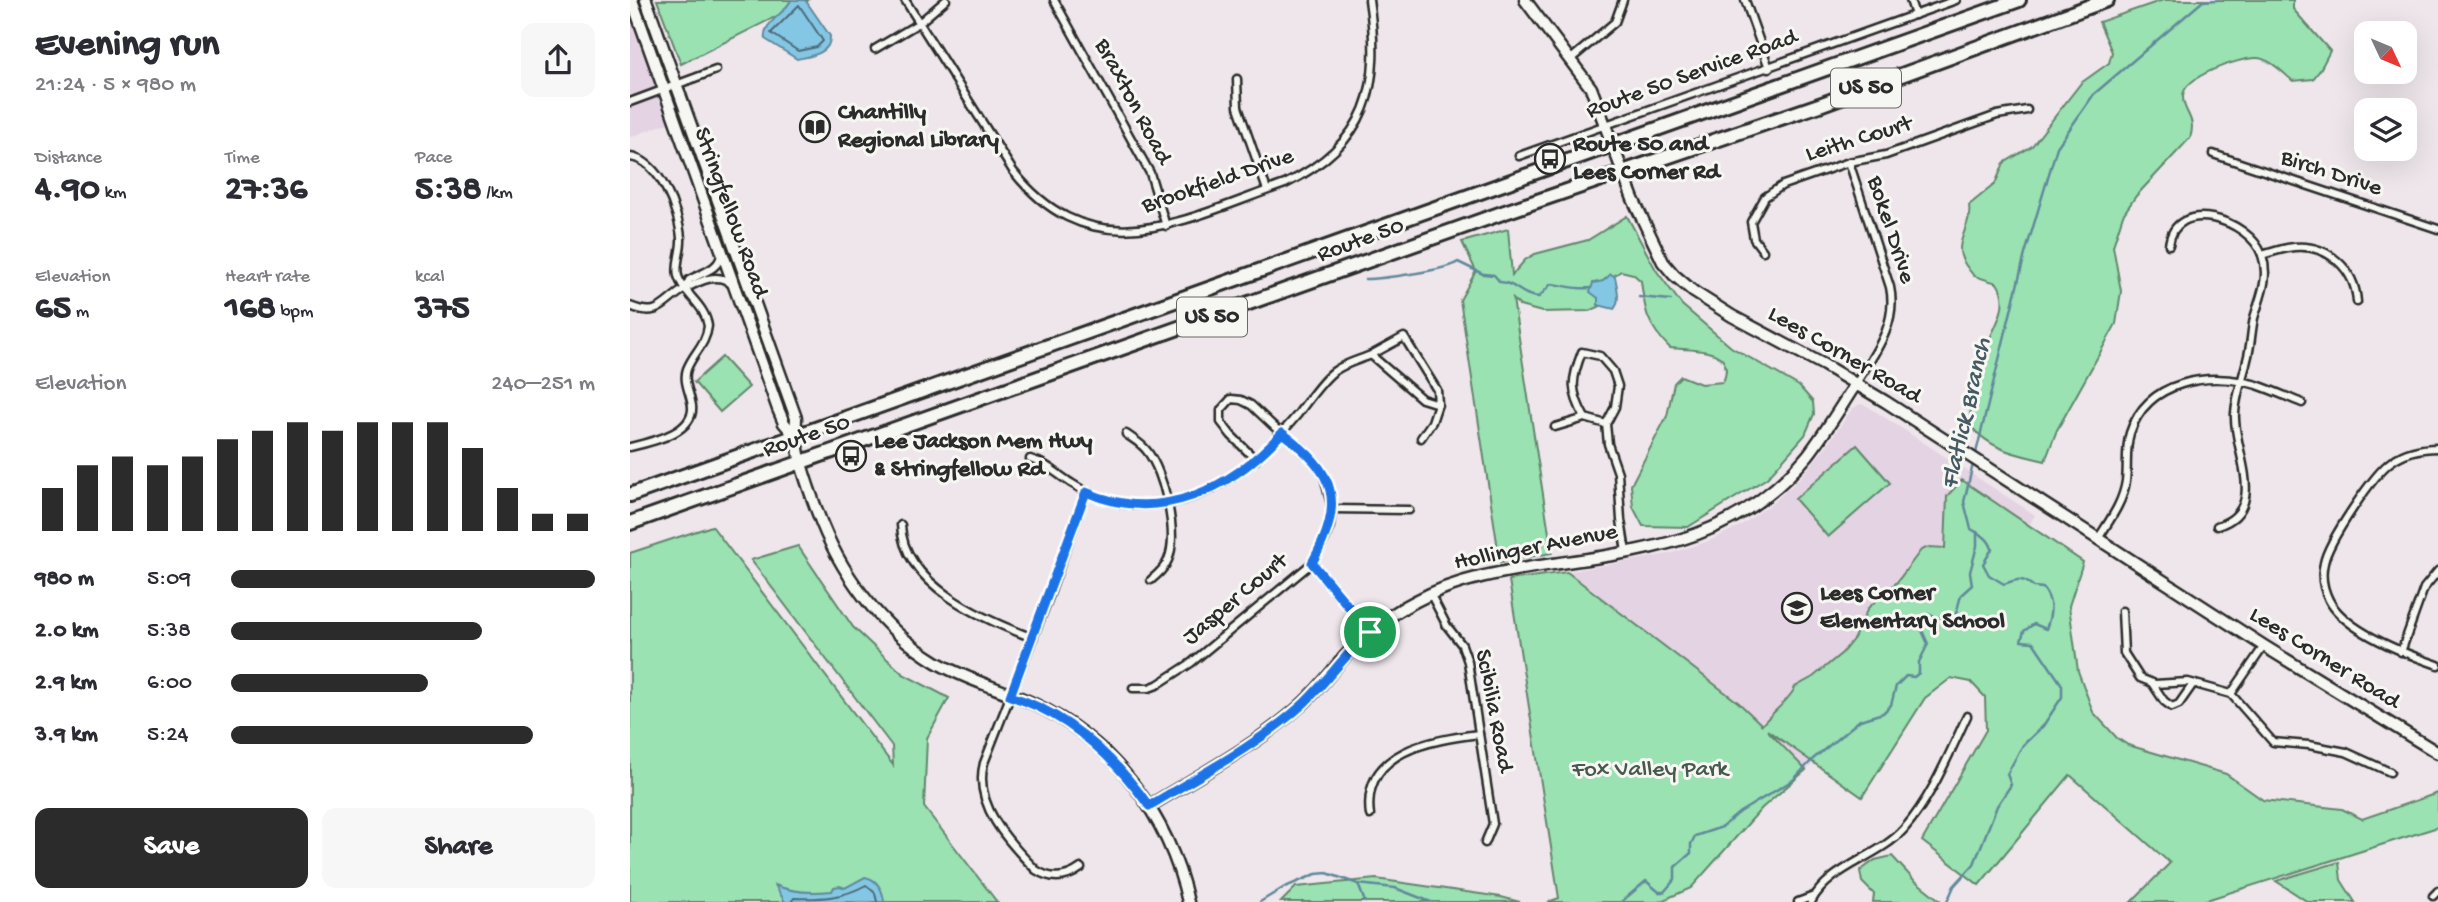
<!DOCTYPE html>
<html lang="en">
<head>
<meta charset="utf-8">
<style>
  :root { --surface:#fff; --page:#f7f7f7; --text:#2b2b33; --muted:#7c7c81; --accent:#2b2b2b }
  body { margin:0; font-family:"Gochi Hand",sans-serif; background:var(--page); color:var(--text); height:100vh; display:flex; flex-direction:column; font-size:26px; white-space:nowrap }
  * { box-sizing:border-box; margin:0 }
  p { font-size:23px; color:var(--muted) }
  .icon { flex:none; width:38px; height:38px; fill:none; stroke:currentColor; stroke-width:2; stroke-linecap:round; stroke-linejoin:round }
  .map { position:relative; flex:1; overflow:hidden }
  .panel { display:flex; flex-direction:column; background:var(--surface); width:630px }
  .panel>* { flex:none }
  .needle { width:46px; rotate:134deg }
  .tools { position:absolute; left:1724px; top:21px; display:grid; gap:14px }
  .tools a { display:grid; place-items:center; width:63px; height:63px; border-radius:14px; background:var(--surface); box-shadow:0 7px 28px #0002; font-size:35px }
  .pin { position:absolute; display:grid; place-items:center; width:60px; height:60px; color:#fff; margin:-30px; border:4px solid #fff; border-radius:50%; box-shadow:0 2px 7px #0007 }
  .round { display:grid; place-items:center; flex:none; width:74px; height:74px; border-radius:14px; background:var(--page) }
  .head { display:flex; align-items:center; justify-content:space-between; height:119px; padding:0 35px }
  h1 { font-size:38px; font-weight:700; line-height:52px }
  .stats { display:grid; grid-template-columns:repeat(3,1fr); gap:10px; height:119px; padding:7px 35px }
  .stats div { display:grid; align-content:center }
  .stats b { font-size:35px; font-weight:700 }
  .stats small { font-size:19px; font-weight:400 }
  .stats p { font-size:19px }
  .chart { height:196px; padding:14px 35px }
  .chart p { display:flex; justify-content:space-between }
  .chart svg { width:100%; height:126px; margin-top:7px; stroke:var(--accent); stroke-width:6 }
  .cta { display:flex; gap:14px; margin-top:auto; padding:14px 35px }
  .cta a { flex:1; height:80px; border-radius:14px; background:var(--accent); color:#fff; font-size:28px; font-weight:700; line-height:80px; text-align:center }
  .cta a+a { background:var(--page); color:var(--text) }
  ul { padding:0 35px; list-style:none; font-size:23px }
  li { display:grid; grid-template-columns:112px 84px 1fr; align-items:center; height:52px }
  li i { height:18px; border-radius:9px; background:var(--accent) }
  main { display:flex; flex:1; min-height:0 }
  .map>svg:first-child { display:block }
  .built { fill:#e4d3e3 }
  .green { fill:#9ae2b1; stroke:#62866e; stroke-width:2 }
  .water { fill:#83c7e5; stroke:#60899b; stroke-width:2 }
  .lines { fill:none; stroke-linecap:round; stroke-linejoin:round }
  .shore { stroke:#4e6975; stroke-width:2 }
  .stream { stroke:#60899b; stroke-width:2.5 }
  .street-casing { stroke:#2b2b2b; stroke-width:11 }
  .secondary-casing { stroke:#2b2b2b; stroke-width:15 }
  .highway-casing { stroke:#2b2b2b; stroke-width:18 }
  .street { stroke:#f6f6f2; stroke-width:6 }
  .secondary { stroke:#f6f6f2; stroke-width:10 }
  .highway { stroke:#f6f6f2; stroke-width:12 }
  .route-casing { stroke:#fff; stroke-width:14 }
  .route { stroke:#1a73e8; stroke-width:9 }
  .labels { text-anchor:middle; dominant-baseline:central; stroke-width:6; stroke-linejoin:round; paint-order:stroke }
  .shield { fill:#f6f6f2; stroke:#686867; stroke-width:2 }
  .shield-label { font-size:23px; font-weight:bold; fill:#2b2b2b }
  .street-label { font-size:24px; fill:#2b2b2b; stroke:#f6f6f2 }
  .poi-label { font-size:24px; font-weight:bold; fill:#2b2b2b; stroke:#f6f6f2; text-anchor:start }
  .park-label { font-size:24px; fill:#47594c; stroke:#f6f6f2 }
  .water-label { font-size:26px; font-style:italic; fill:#455a63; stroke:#f6f6f2 }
</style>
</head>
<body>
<main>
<section class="panel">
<div class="head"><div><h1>Evening run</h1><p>21:24 · 5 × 980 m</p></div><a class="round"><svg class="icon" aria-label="share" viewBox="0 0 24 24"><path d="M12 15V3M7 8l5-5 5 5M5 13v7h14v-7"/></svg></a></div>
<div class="stats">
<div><p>Distance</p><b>4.90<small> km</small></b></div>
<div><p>Time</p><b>27:36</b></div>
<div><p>Pace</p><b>5:38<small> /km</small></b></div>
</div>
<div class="stats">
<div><p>Elevation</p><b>65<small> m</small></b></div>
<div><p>Heart rate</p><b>168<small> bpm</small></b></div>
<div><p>kcal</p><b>375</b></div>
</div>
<div class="chart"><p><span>Elevation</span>240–251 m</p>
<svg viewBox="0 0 160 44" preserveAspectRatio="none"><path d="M5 44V29M15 44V21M25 44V18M35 44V21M45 44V18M55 44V12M65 44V9M75 44V6M85 44V9M95 44V6M105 44V6M115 44V6M125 44V15M135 44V29M145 44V38M155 44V38"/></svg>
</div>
<ul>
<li><b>980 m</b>5:09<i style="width:100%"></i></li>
<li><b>2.0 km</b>5:38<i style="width:69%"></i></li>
<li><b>2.9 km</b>6:00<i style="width:54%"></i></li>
<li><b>3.9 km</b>5:24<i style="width:83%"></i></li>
</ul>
<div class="cta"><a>Save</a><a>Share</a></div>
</section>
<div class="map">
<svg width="1808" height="902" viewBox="0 0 1808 902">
  <rect width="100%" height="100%" fill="#eee6eb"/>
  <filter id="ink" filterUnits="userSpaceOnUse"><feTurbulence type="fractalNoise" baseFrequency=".0143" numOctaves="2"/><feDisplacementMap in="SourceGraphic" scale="14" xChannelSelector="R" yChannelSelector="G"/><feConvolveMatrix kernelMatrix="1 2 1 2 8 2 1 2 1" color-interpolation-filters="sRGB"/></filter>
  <g filter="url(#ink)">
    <!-- built -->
    <g class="built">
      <path d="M 0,16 L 38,123 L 0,137 Z"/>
      <path d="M 1230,404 L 1237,406 L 1405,515 L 1319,662 L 1220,733 L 1176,770 L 1109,703 L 937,572 L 1039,554 L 1079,541 L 1110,526 L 1144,502 L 1170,478 L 1195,448 L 1222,409 Z"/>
    </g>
    <!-- green -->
    <g class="green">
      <path d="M 27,0 L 179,0 L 51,64 Z"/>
      <path d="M 1533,0 L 1663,0 L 1663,9 L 1700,51 L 1690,70 L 1683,79 L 1663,81 C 1653,73 1640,58 1626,58 C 1610,58 1552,76 1553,97 C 1553,113 1567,117 1560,138 L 1506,196 L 1493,215 L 1483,246 L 1491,291 L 1486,324 L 1427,430 L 1415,461 C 1382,453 1364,451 1339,425 C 1341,404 1345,381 1351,360 C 1357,335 1384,309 1367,283 L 1344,276 C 1339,270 1333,263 1331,256 C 1326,240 1342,224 1339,205 L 1365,184 L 1374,163 L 1402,146 L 1451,83 L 1479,63 L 1482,52 L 1469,22 Z"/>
      <path d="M 997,216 L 1026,270 L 1052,305 L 1101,347 L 1169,386 L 1183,402 L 1184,414 L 1175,435 L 1137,478 L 1058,527 L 1013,526 L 1003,507 L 1001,485 L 1037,416 L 1044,383 L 1051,376 L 1071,384 L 1093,382 C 1108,347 1062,350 1040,348 C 1017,325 1015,312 1011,281 L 1003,274 L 991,271 L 982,277 L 976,299 L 969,307 L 959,311 L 912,312 L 890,306 L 883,299 L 922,553 L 870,562 L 830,300 L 846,271 L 832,242 L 878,229 L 882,275 L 895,260 L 905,254 L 958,240 Z"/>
      <path d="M 92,357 L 119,387 L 90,412 L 64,382 Z"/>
      <path d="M 1227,445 L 1260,483 L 1198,537 L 1165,499 Z"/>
      <path d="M 1332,480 L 1453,562 L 1439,606 L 1448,671 L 1463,712 L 1487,738 L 1498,745 L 1596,774 L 1633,800 L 1712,809 L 1732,819 L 1808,793 L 1808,827 L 1570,902 L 1501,902 L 1540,863 L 1440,775 L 1349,885 L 1292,841 L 1356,730 L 1355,697 L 1341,682 L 1321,678 L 1295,698 L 1232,797 L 1137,730 L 1176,770 L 1132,808 L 1061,888 L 1029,902 L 918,902 L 929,898 L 879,580 L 937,572 L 1109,703 L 1132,725 C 1141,713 1161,699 1165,687 L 1183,677 L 1212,653 L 1224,638 L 1238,608 L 1267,582 L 1291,550 L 1299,547 L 1315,548 L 1317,496 Z"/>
      <path d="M 82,526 L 263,765 L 262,746 L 121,560 L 168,546 L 223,627 L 273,674 L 319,698 L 297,738 L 294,807 L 367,902 L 0,902 L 0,553 Z"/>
      <path d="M 1262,856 L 1283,879 L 1312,902 L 1243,902 L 1244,894 L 1232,882 L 1230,871 L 1245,860 Z"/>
      <path d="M 1709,862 L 1711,880 L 1725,902 L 1678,902 L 1646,881 Z"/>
      <path d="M 746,879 L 871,897 L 890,902 L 651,902 L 666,887 Z"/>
    </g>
    <!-- water -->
    <g class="water">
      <path d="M 161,0 L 175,0 L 178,4 L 200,36 C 201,54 181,56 167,59 L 135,39 C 132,23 154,15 161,0 Z"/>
      <path d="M 981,274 L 985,277 C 987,287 991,301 984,309 L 968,305 L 968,298 L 960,292 L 963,283 L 973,281 Z"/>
      <path d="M 235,877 C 247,879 253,890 254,902 L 155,902 L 145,885 C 163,893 183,893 202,891 L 204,887 L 210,886 L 215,888 Z"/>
    </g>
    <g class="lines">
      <!-- shore -->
      <g class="shore">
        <path d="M 169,5 L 193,41 L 187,47 L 168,51 L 141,33 Z"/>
        <path d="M 161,902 L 164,898 C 191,899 213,898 236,885 L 245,893 L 247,902"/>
      </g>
      <!-- stream -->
      <g class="stream">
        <path d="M 854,274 L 864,275 L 870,282 C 887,283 890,296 909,297 L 921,284 C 934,285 947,290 961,288"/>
        <path d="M 735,279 C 752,279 817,270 828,262 L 853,274"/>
        <path d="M 1009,297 L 1041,300"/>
        <path d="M 1345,457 L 1395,254 L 1427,147 L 1464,94 L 1573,1 L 1587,0"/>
        <path d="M 728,884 L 735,902"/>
        <path d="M 630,902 L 653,888 L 686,874 L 697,873 L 728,884 L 765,888 L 801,902"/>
        <path d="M 991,902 L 1016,881 L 1029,892 L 1034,892 L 1045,879 L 1045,867 L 1061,853 L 1061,844 L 1065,836 L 1092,827 L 1110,812 L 1163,780 L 1183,759 L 1230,720 L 1253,713 L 1261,705 L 1266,686 L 1276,676 L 1284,677 L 1289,673 L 1289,662 L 1298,644 L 1290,626 L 1291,620 L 1297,614 L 1312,619 L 1326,614 L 1331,595 L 1342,585 L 1340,572 L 1347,546 L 1347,532"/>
        <path d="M 1317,902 L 1324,886 L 1344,864 L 1367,806 L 1381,785 L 1377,774 L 1393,745 L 1413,726 L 1432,697 L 1432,685 L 1403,642 L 1391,641 L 1394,631 L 1404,624 L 1416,629 C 1422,613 1423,601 1413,588 L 1404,587 C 1393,577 1388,579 1374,584 L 1359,575 L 1353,564 L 1362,549 C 1359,538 1350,534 1341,529 L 1334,502 L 1343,464"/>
      </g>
      <!-- street casing -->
      <g class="street-casing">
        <g id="street">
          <path d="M 275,0 L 383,171 C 464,273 557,218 655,184 C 739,143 752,86 739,0"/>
          <path d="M 424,0 L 520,173 L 536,226"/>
          <path d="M 1115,0 L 1139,68"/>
          <path d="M 1280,0 L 1285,15"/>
          <path d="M 245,49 L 289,23 L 316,0"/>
          <path d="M 941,59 L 985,22 L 993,0"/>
          <path d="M 607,79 L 608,107 L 637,190"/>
          <path d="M 0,102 L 86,70"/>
          <path d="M 1583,154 L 1808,229"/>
          <path d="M 889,156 L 1326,0"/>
          <path d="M 0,157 C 30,160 49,212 51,238 C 52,251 45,264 48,276 C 53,294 75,304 78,326 C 76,345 63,353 57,369 C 53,380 59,391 61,401 C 70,432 22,442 0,447"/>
          <path d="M 1219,162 L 1260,287 C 1268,325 1244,354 1225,385"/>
          <path d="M 1539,245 C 1545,196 1619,219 1632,255 C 1640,278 1630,297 1624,318 C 1621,332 1621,346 1617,360 C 1613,378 1606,395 1605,413 C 1602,449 1641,510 1587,526"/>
          <path d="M 1133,251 L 1124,239 L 1121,222 L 1135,197 L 1153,185 L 1219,162 L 1256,155 L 1367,115 L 1397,110"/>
          <path d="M 1632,255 C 1642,252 1653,248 1664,247 C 1698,244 1725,269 1727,302"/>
          <path d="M 56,288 L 59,280 C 71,273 91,269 91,253"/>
          <path d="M 0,306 C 31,319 33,301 55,289 C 68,282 88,271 101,284"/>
          <path d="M 976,424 L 955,418 C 940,391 941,380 952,352 L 970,356 L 983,371 L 988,386 L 985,407 L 976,424 L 978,444 L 988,473 L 991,520 L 996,552"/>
          <path d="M 925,427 L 955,418"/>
          <path d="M 496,434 C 503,439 512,444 517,451 C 534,472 549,534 538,560 C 535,568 528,574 521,580"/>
          <path d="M 791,438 L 802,422 L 808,404"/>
          <path d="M 1808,448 C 1791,448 1776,451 1762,461 C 1744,473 1698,542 1694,563 C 1691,575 1693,588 1699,600 C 1715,631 1776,654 1808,665"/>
          <path d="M 400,459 C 416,463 427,474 441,483 C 457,494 476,501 495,504 C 569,514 624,467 668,414 C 677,402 694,377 706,370 C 716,363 729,360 741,355 L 792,399 L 808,404 L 807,390 L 774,337 L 741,355"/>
          <path d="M 702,509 L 779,510"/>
          <path d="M 271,525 C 273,585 355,620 403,638"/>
          <path d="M 1468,539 C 1479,521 1493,503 1496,481 C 1498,465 1495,449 1500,433 C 1517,380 1579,371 1627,385 C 1642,390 1657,397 1672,403"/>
          <path d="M 682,563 L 740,632"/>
          <path d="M 800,593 L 817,626 L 832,645 L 838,662 L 863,824 L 855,843"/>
          <path d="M 1492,611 L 1494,653 L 1510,678 L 1525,684 L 1558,682 L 1601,694 L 1643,742 L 1679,745 L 1716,752 L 1760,772"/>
          <path d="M 1771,652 L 1794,588 L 1808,571"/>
          <path d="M 1522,683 L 1534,701 L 1542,707 L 1549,704 L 1563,684"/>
          <path d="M 503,688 L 519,688 L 527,685 L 561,663 L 682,563 L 695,539 L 700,526 L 702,509 L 694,476 L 685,462 L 671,447 L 652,434 L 621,405 L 611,400 L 601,399 L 591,410 L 591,422 L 601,435 L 626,460"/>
          <path d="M 1601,694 L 1634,646"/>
          <path d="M 740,815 C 731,750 803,740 849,734"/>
          <path d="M 451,868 C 436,879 421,880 406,870 C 378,842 343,804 354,763 L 419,597 L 456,492"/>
          <path d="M 1803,896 L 1808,891"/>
          <path d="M 1168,902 L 1184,896"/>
          <path d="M 1181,902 C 1200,866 1248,858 1274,829 C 1302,797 1319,754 1337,716"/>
        </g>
      </g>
      <!-- secondary casing -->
      <g class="secondary-casing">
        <g id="secondary">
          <path d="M 2,0 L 148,409 L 154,423 L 165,436"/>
          <path d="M 16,0 L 166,418 C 164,450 176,481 187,511 C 209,572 250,628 306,662 C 336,680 372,689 404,704 C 484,741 539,817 558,902"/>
          <path d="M 895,0 L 961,88 L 1003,199 L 1033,262 L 1044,275 L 1064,292 L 1102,316 L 1194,365 L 1256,402 L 1634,646 L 1808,753"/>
          <path d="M 519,806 C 570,775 625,746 669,707 C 688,691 702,670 719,652 C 738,631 761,614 786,601 C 828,578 876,571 923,564 C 1025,549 1107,540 1178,455 C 1195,433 1210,408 1225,385"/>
        </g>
      </g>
      <!-- highway casing -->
      <g class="highway-casing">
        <g id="highway">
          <path d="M 0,495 L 1389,0"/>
          <path d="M 0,523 L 875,212 L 1192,104 L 1477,0"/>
        </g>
      </g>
      <!-- street -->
      <use href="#street" class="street"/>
      <!-- secondary -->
      <use href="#secondary" class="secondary"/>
      <!-- highway -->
      <use href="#highway" class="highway"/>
    </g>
  </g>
  <g class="lines" filter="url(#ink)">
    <!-- route casing -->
    <g class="route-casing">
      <path id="route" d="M 652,433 C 707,473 715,503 682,563 L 740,632 C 715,654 696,683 671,706 C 627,745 570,775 519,806 C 484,757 440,714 380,696 L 456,492 C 530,525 601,489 652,433 Z"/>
    </g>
    <!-- route -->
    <use href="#route" class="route"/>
  </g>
  <!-- icons -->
  <defs>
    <g id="library-ring" transform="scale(1.575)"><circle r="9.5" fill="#f6f6f2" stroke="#2b2b2b" stroke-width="1.5"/><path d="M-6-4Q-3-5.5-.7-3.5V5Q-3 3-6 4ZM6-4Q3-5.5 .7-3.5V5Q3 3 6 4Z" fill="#2b2b2b"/></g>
    <g id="bus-ring" transform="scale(1.575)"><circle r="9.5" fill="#f6f6f2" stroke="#2b2b2b" stroke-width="1.5"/><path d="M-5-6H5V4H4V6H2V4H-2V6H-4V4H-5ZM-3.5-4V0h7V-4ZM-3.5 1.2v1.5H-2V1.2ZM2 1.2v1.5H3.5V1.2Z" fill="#2b2b2b"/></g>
    <g id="school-ring" transform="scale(1.575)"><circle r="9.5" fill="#f6f6f2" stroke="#2b2b2b" stroke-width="1.5"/><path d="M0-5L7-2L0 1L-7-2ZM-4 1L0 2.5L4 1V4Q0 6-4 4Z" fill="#2b2b2b"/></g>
  </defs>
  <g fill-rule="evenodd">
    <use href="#library-ring" x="185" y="127"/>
    <use href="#bus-ring" x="920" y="159"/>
    <use href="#bus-ring" x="221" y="456"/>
    <use href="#school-ring" x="1167" y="608"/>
  </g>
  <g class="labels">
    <!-- shield labels -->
    <g class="shield">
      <rect x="1201" y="68.5" width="70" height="39" rx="5"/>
      <rect x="547" y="297.5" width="70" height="39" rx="5"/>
    </g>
    <g class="shield-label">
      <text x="1236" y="88">US 50</text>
      <text x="582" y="317">US 50</text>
    </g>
    <!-- street labels -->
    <g class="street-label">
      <text transform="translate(1062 75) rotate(-20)">Route 50 Service Road</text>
      <text transform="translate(502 102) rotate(62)">Braxton Road</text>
      <text transform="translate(1229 140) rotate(-17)">Leith Court</text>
      <text transform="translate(1701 174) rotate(18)">Birch Drive</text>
      <text transform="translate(588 182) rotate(-19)">Brookfield Drive</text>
      <text transform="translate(100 213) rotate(70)">Stringfellow Road</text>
      <text transform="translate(1260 230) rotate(72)">Bokel Drive</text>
      <text transform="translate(731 241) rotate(-20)">Route 50</text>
      <text transform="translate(1214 356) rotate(30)">Lees Corner Road</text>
      <text transform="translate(177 437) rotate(-19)">Route 50</text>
      <text transform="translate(906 548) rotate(-11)">Hollinger Avenue</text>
      <text transform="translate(606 600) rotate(-40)">Jasper Court</text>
      <text transform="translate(1694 659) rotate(32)">Lees Corner Road</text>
      <text transform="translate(863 711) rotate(79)">Scibilia Road</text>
    </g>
    <!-- poi labels -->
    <g class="poi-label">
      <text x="208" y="113">Chantilly<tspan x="208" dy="28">Regional Library</tspan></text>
      <text x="943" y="145">Route 50 and<tspan x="943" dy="28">Lees Corner Rd</tspan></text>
      <text x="244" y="442">Lee Jackson Mem Hwy<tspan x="244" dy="28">&amp; Stringfellow Rd</tspan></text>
      <text x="1190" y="594">Lees Corner<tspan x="1190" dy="28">Elementary School</tspan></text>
    </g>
    <!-- park labels -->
    <g class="park-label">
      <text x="1020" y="770">Fox Valley Park</text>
    </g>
    <!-- water labels -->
    <g class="water-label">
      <text transform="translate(1338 414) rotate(-77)">Flatlick Branch</text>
    </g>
  </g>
</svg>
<div class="tools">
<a><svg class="needle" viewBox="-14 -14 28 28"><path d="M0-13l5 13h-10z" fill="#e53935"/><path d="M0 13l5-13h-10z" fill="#7c7c81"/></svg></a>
<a><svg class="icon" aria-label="layers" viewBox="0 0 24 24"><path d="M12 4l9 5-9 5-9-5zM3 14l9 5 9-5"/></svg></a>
</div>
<div class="pin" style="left:740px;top:632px;background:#1e9e55"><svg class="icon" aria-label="arrive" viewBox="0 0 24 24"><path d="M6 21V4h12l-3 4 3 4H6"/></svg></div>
</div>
</main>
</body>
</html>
